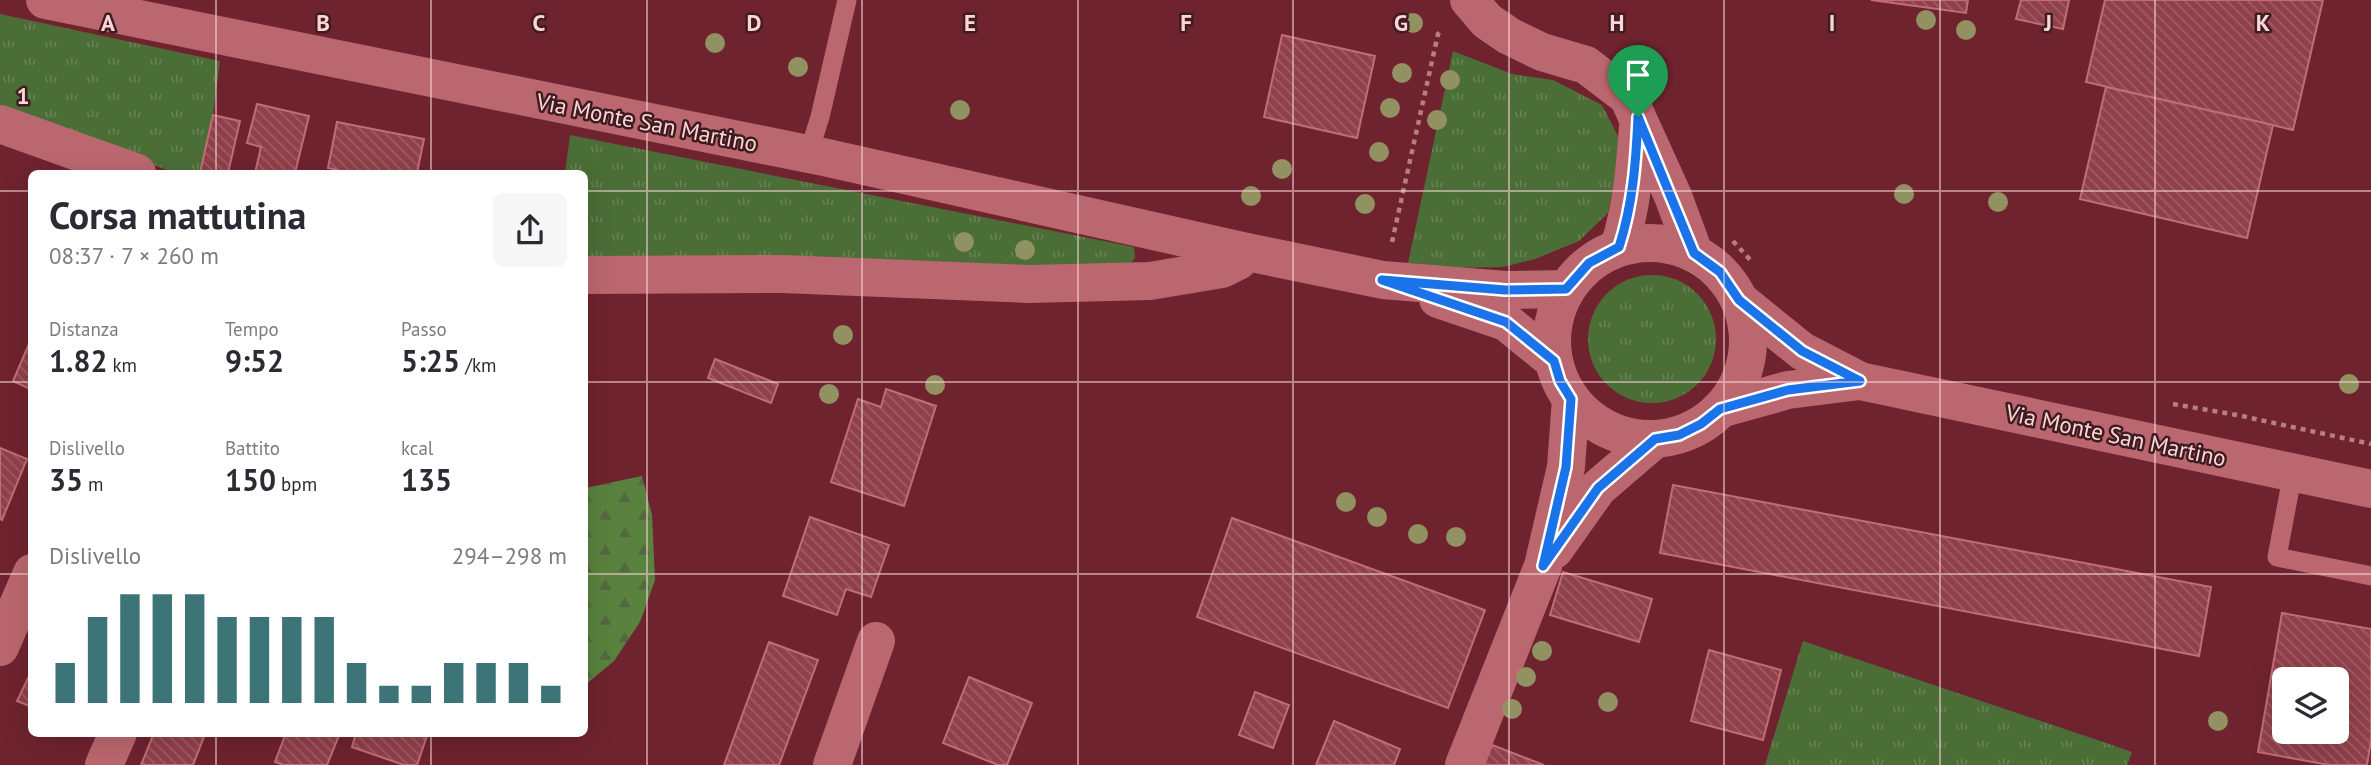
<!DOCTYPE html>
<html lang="it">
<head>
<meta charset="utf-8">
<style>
  :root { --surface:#fff; --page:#f7f7f7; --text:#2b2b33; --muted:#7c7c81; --accent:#3d7478 }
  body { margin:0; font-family:"PT Sans",sans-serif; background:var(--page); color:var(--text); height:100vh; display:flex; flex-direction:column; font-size:26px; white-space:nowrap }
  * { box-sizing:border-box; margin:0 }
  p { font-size:23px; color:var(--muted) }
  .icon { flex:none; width:38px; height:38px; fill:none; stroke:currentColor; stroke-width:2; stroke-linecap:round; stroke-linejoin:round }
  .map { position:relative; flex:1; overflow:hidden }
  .sheet { position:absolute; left:28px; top:170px; width:560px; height:567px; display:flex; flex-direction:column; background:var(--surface); border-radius:10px; box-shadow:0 7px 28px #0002 }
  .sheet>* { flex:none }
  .controls { position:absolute; left:2272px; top:667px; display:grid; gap:14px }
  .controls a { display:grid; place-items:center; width:77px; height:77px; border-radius:10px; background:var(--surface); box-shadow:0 7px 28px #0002; font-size:35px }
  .pin { position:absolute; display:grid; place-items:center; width:60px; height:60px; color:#fff; margin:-72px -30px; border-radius:50% 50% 50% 0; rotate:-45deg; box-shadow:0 0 7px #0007 }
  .pin .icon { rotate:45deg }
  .round { display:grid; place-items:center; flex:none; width:74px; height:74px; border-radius:10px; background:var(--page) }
  .summary { display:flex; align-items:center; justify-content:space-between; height:119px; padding:0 21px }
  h1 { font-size:38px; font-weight:600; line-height:52px }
  .metrics { display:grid; grid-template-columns:repeat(3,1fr); gap:10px; height:119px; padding:7px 21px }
  .metrics div { display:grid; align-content:center }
  .metrics b { font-size:30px; font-weight:600 }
  .metrics small { font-size:19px; font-weight:400 }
  .metrics p { font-size:19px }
  .chart { height:196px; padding:14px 21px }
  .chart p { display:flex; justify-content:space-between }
  .chart svg { width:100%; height:126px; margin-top:7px; stroke:var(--accent); stroke-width:6 }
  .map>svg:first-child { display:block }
  .grass { fill:url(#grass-tufts) }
  .forest { fill:url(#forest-firs) }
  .building { fill:url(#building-back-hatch); stroke:#c26d75; stroke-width:2; fill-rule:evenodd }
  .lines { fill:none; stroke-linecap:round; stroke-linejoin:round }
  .path { stroke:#b77e84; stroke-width:4.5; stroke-dasharray:5 5; stroke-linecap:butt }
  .service { stroke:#bb676f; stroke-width:19 }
  .minor { stroke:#bb676f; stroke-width:38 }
  .tertiary { stroke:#bb676f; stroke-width:38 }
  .tree { fill:#929162 }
  .route-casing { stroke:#fff; stroke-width:14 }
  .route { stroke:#1a73e8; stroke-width:9 }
  .grid { fill:none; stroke:#fcd5d7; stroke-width:2; stroke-opacity:0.55 }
  .labels { text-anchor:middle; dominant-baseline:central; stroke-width:5; stroke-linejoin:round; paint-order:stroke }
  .street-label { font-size:23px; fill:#fcd5d7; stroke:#3e1c20 }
  .grid-label { font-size:23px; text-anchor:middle; font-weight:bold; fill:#fcd5d7; stroke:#3e1c20; stroke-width:5; stroke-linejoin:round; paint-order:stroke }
</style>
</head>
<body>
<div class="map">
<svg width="2371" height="765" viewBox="0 0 2371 765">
  <defs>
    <pattern id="grass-tufts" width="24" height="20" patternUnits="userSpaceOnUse" patternTransform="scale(1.75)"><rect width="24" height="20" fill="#4b6d36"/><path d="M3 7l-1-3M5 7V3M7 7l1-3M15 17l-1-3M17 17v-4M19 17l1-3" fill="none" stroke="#668152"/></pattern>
    <pattern id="forest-firs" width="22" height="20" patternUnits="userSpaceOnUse" patternTransform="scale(1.75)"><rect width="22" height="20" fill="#59823e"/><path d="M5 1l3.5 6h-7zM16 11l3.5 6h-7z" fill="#54683f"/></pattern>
    <pattern id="building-back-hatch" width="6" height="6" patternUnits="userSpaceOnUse" patternTransform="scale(1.75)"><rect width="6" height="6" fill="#90404a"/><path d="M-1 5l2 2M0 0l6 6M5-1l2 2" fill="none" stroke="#a05b63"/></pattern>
  </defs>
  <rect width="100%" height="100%" fill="#6f232f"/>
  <!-- grass -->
  <g class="grass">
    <path d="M 0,14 L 220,61 L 213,115 L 200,173 L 175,173 L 0,107 Z"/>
    <path d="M 1453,51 L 1512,74 L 1553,80 L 1602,105 L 1622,144 L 1608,213 L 1579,241 L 1535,259 L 1503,267 L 1446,268 L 1408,263 Z"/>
    <path d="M 570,135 L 1134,247 L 1135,258 L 1127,268 L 585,261 L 584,173 L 565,173 Z"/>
    <circle cx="1652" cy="339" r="64"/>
    <path d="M 1803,641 L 2112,745 L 2132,752 L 2127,765 L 1765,765 Z"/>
  </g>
  <!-- forest -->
  <path class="forest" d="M 642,476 L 652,515 L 655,580 L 640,622 L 614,661 L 585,685 L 585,488 Z"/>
  <!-- building -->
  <g class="building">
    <path d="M 1871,0 L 1968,0 L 1966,13 Z"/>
    <path d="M 2021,0 L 2069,0 L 2063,29 L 2016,19 Z"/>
    <path d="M 2105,0 L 2323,0 L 2293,130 L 2086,82 Z"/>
    <path d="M 1282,35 L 1375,56 L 1357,138 L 1264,117 Z"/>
    <path d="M 2106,87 L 2273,125 L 2247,238 L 2080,199 Z"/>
    <path d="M 257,104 L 309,116 L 295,173 L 255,173 L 261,147 L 247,143 Z"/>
    <path d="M 213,115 L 240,121 L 228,173 L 200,173 Z"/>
    <path d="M 337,122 L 424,139 L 417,173 L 338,173 L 338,170 L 328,168 Z"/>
    <path d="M 32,337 L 32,390 L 13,381 Z"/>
    <path d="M 715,359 L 778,384 L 771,403 L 708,378 Z"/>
    <path d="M 886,389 L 936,406 L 904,506 L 831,482 L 858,399 L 881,407 Z"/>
    <path d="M 0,448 L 27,459 L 2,520 L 0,519 Z"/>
    <path d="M 1673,485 L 2211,587 L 2199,656 L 1660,553 Z"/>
    <path d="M 810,517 L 889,545 L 871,597 L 846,589 L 837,615 L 783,596 Z"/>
    <path d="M 1232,518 L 1485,610 L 1448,708 L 1197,617 Z"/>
    <path d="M 1563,572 L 1652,599 L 1639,642 L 1550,615 Z"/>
    <path d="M 2282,613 L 2371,629 L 2371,741 L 2367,765 L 2329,765 L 2258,752 ZM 2284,679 L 2336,679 L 2336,732 L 2284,732 Z"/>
    <path d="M 769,642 L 818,660 L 779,765 L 724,765 Z"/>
    <path d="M 1709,650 L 1781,670 L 1763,740 L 1691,721 Z"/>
    <path d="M 32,670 L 32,707 L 17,701 Z"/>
    <path d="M 969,677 L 1032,703 L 1007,765 L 998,765 L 943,743 Z"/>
    <path d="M 1255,692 L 1289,705 L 1273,748 L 1239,735 Z"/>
    <path d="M 1334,721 L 1400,749 L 1394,765 L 1316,765 Z"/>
    <path d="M 154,733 L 202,733 L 205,734 L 193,765 L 141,765 Z"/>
    <path d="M 286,733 L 340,733 L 327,765 L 283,765 L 275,762 Z"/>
    <path d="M 356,733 L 428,733 L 417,765 L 404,765 L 352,747 Z"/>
    <path d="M 1492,745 L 1544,765 L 1484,765 Z"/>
  </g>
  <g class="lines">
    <!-- path -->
    <g class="path">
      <path d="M 1733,241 L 1753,263"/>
      <path d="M 1392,242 L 1438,34 L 1442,29"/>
      <path d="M 2173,404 L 2237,415 L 2371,444"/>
    </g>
    <!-- service -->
    <g class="service">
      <path d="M 808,155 L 820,117 L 847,0"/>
      <path d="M 2293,472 L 2277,557 L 2371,576"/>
    </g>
    <!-- minor -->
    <g class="minor">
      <path d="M 1469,0 L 1487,21 L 1509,36 L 1542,52 L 1586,65 L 1628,97 L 1673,196 L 1694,253"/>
      <path d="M 0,124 L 137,173"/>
      <path d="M 1619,247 C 1632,207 1635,167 1638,126"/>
      <path d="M 584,275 L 783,274 L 1029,284 L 1150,281 L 1222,269 L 1238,261 L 1247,252"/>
      <path d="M 1554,550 L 1598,488 L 1655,439"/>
      <path d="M 0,647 L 32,573"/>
      <path d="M 104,765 L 118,733"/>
      <path d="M 832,765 L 876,641"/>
      <path d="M 1464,765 L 1543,566 L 1566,467 L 1571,399"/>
    </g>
    <!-- tertiary -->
    <g class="tertiary">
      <path d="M 45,0 L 828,158 L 1247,252 L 1383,280 L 1505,290 L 1566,289"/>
      <circle cx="1650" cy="341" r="98"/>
      <path d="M 1438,299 L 1506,322 L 1554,361"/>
      <path d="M 1739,300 L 1802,351 L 1860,381 L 2371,489"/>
      <path d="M 1720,409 L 1788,390 L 1860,381"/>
    </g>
  </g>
  <!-- trees -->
  <g class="tree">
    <circle cx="1926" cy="20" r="10"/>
    <circle cx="1413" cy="23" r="10"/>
    <circle cx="1966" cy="30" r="10"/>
    <circle cx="715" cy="43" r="10"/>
    <circle cx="798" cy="67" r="10"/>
    <circle cx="1402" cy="73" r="10"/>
    <circle cx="1450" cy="80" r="10"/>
    <circle cx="1390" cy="108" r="10"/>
    <circle cx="960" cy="110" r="10"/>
    <circle cx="1437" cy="120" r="10"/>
    <circle cx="1379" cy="152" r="10"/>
    <circle cx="1282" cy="169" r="10"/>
    <circle cx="1904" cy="194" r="10"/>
    <circle cx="1251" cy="196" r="10"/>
    <circle cx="1998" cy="202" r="10"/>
    <circle cx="1365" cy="204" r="10"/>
    <circle cx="964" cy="242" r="10"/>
    <circle cx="1025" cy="250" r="10"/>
    <circle cx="843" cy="335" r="10"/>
    <circle cx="2349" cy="384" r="10"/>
    <circle cx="935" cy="385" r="10"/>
    <circle cx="829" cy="394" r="10"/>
    <circle cx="1346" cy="502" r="10"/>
    <circle cx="1377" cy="517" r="10"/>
    <circle cx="1418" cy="534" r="10"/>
    <circle cx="1456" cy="537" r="10"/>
    <circle cx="1542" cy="651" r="10"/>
    <circle cx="1526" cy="677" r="10"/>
    <circle cx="1608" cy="702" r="10"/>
    <circle cx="1512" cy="709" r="10"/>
    <circle cx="2218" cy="721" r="10"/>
  </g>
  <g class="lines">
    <!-- route casing -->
    <g class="route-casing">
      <path id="route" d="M 1638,117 L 1694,253 L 1720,272 L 1739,300 L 1802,351 L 1860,381 L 1788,390 L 1720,409 L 1701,424 L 1679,435 L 1655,439 L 1598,488 L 1543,566 L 1566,467 L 1571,399 L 1560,381 L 1554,361 L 1506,322 L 1382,280 L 1505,290 L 1566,289 L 1589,263 L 1619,247 C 1633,204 1636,161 1638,117 Z"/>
    </g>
    <!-- route -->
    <use href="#route" class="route"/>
  </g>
  <!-- grid -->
  <path class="grid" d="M 216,0 L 216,173M 431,0 L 431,173M 647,0 L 647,765M 862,0 L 862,765M 1078,0 L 1078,765M 1293,0 L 1293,765M 1509,0 L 1509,765M 1724,0 L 1724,765M 1940,0 L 1940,765M 2155,0 L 2155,765M 0,191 L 32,191M 584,191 L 2371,191M 0,382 L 32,382M 584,382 L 2371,382M 0,574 L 32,574M 584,574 L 2371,574M 216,733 L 216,765M 431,733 L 431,765"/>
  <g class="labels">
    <!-- street labels -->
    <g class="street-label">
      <text transform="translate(647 122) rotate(11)">Via Monte San Martino</text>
      <text transform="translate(2116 435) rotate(12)">Via Monte San Martino</text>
    </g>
  </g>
  <g class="grid-label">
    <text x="108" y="31">A</text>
    <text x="323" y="31">B</text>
    <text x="539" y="31">C</text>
    <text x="754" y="31">D</text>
    <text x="970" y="31">E</text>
    <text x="1186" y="31">F</text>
    <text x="1401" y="31">G</text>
    <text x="1617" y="31">H</text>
    <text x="1832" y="31">I</text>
    <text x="2048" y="31">J</text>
    <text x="2263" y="31">K</text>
    <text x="23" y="104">1</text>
  </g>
</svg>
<div class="controls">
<a><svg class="icon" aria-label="layers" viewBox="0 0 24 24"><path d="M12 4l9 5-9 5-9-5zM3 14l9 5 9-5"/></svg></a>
</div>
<div class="pin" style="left:1638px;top:117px;background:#1e9e55"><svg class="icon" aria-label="arrive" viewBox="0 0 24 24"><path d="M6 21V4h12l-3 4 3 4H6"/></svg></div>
<section class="sheet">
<div class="summary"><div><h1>Corsa mattutina</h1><p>08:37 · 7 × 260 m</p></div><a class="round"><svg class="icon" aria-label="share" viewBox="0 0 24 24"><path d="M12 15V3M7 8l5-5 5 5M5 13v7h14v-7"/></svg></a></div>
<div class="metrics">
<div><p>Distanza</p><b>1.82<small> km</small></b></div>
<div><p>Tempo</p><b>9:52</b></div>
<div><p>Passo</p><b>5:25<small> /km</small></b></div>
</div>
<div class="metrics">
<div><p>Dislivello</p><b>35<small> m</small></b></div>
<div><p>Battito</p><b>150<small> bpm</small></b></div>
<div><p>kcal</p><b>135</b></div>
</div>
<div class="chart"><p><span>Dislivello</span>294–298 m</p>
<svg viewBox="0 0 160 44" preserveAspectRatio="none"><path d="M5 44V30M15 44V14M25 44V6M35 44V6M45 44V6M55 44V14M65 44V14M75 44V14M85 44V14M95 44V30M105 44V38M115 44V38M125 44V30M135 44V30M145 44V30M155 44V38"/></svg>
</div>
</section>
</div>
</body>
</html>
